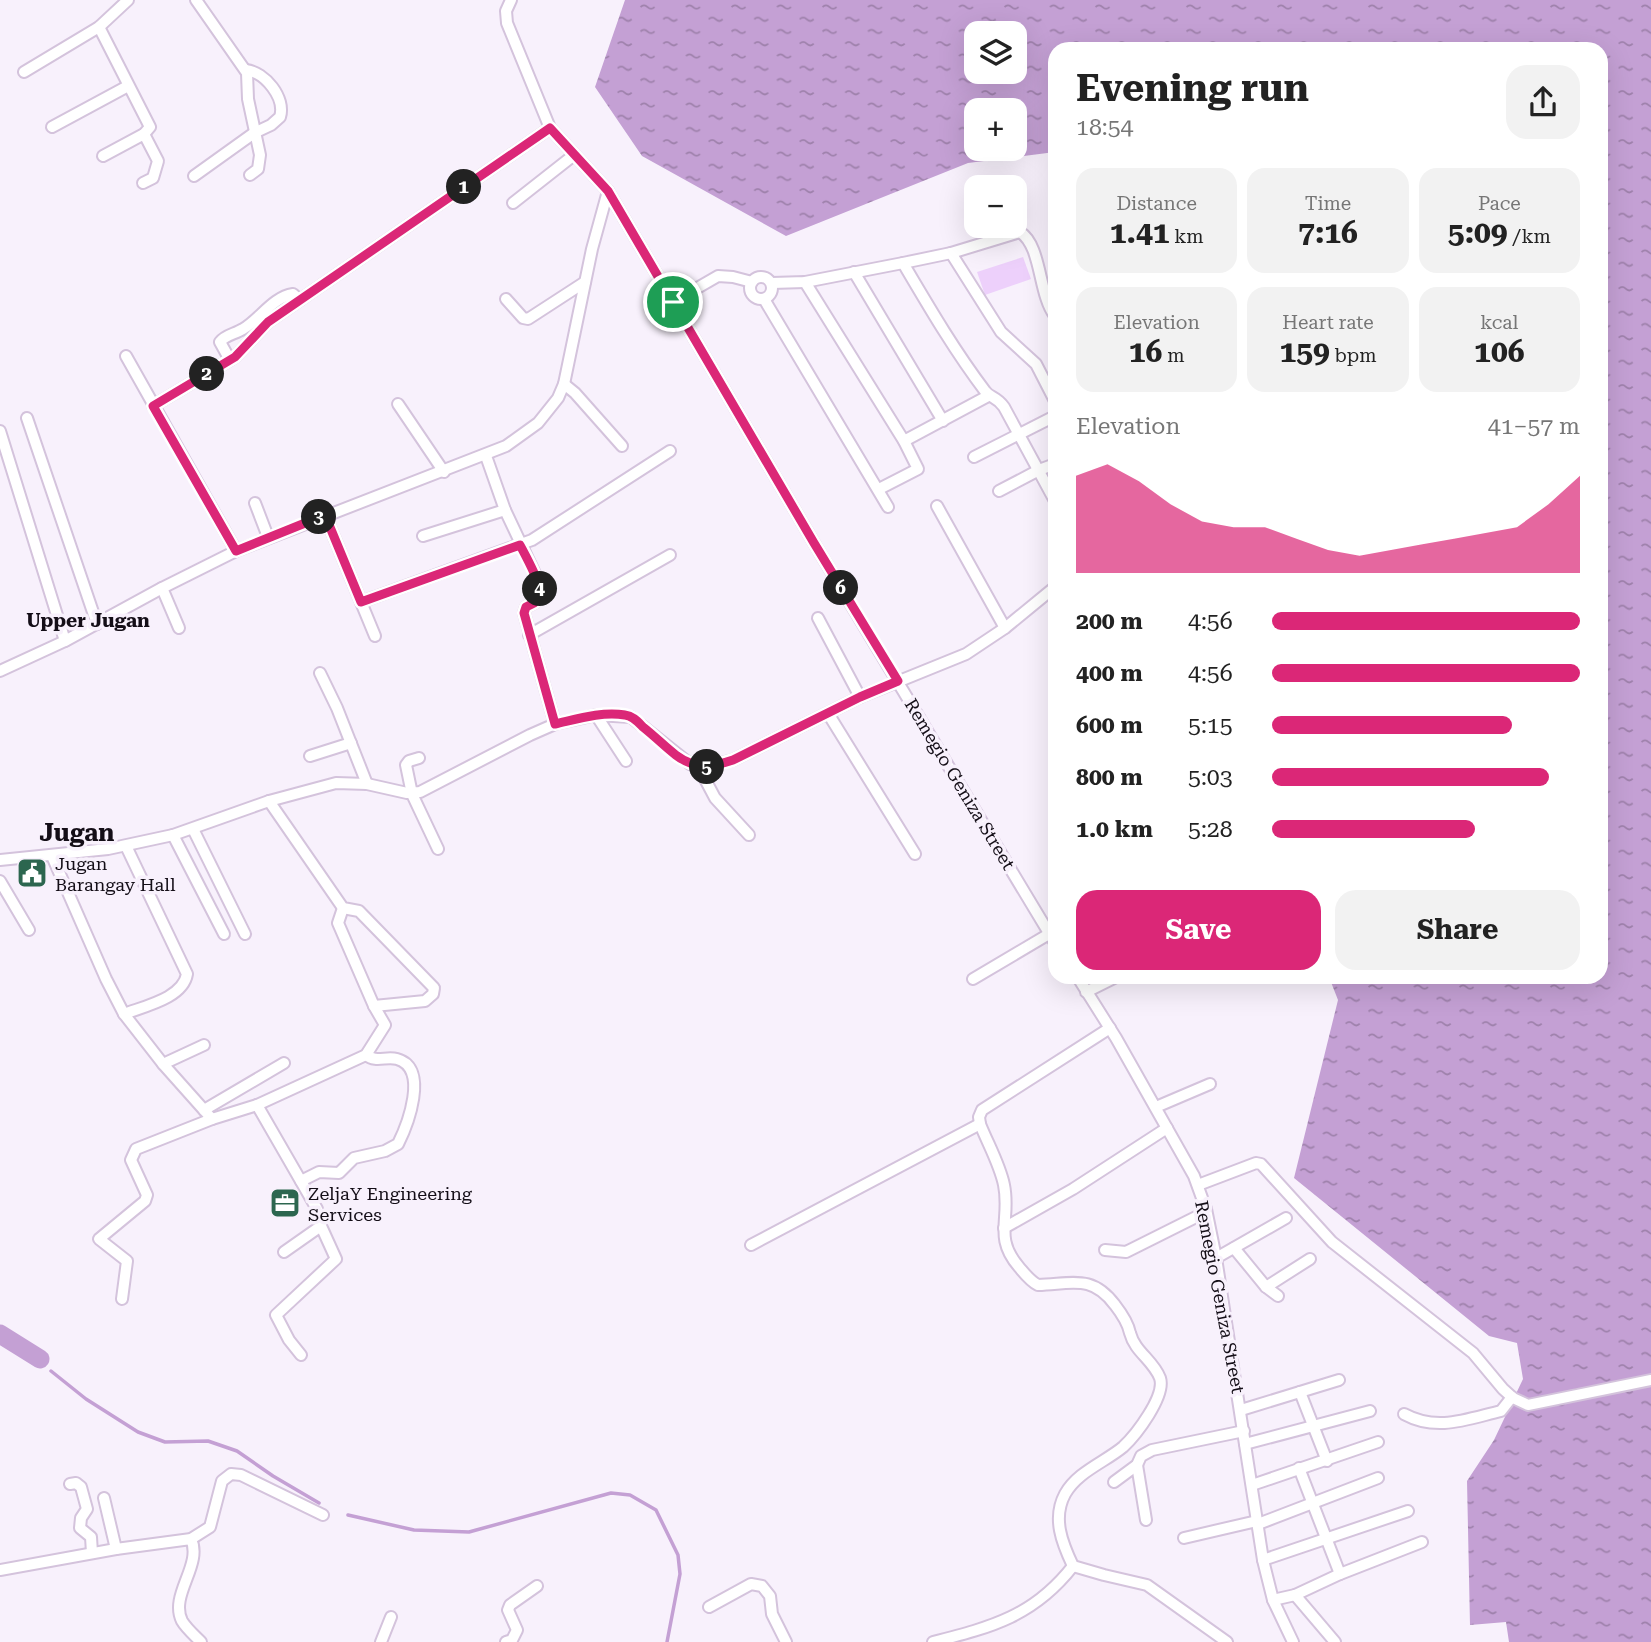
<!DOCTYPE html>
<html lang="en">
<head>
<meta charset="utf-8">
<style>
  :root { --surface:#fff; --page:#f2f2f2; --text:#222; --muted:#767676; --accent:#db2777 }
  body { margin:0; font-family:"Roboto Serif",serif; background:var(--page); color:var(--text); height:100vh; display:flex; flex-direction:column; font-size:26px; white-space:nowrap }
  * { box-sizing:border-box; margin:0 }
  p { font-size:23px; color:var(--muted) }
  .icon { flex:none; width:38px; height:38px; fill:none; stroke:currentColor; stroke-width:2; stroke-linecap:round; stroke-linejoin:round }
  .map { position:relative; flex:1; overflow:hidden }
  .side { position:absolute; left:1048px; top:42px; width:560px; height:942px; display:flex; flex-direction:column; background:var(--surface); border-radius:21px; box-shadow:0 7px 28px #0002 }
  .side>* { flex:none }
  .controls { position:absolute; left:964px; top:21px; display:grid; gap:14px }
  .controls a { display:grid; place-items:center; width:63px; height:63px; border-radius:14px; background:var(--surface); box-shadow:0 7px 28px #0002; font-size:35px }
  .pin { position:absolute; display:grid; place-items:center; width:60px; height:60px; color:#fff; margin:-30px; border:4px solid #fff; border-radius:50%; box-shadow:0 2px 7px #0007 }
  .km { position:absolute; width:35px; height:35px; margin:-18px; border-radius:50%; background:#222; color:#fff; font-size:19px; line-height:35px; text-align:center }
  .round { display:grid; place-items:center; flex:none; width:74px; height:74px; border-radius:21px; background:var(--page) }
  .head { display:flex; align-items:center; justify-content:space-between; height:119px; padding:0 28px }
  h1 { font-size:38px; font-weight:700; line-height:52px }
  .figures { display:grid; grid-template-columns:repeat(3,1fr); gap:10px; height:119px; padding:7px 28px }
  .figures div { display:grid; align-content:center; border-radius:18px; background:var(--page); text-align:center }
  .figures b { font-size:30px; font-weight:700 }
  .figures small { font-size:19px; font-weight:400 }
  .figures p { font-size:19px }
  .chart { height:196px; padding:14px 28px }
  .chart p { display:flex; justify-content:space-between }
  .chart svg { width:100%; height:126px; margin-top:7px; fill:var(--accent); opacity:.7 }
  .primary-button { display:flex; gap:14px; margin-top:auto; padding:14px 28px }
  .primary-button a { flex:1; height:80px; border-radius:21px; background:var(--accent); color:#fff; font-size:28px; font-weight:700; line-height:80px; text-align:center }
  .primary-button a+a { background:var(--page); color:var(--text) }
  ul { padding:0 28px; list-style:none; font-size:23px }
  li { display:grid; grid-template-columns:112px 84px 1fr; align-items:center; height:52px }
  li i { height:18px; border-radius:9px; background:var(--accent) }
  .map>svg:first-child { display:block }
  .garden { fill:#edd0fb }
  .water { fill:url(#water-ripples); fill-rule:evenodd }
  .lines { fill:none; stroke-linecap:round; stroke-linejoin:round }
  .stream { stroke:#c4a0d4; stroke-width:3.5 }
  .river { stroke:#c4a0d4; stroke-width:19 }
  .minor-casing { stroke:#d4c3dc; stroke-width:14 }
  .minor { stroke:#fff; stroke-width:10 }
  .route-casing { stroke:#fff; stroke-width:14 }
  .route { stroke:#db2777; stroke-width:9 }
  .labels { text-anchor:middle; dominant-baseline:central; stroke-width:7; stroke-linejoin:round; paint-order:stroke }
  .street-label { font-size:18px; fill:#140e17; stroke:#f8f1fc }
  .poi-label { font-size:18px; fill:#140e17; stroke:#f8f1fc; text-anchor:start }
  .neighbourhood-label { font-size:19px; font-weight:bold; fill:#140e17; stroke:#f8f1fc }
  .district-label { font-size:24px; font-weight:bold; fill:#140e17; stroke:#f8f1fc }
</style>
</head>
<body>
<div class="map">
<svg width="1651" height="1642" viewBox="0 0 1651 1642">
  <defs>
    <pattern id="water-ripples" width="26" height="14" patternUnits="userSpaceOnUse" patternTransform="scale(1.75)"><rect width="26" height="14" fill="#c4a0d4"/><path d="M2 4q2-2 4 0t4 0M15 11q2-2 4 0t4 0" fill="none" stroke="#9e81ab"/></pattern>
  </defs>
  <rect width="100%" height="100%" fill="#f8f1fc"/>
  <!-- garden -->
  <path class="garden" d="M 1023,257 L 1031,279 L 985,295 L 977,272 Z"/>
  <!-- water -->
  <path class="water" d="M 625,0 L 1651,0 L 1651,1642 L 1509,1642 L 1506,1622 L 1470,1625 L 1467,1481 L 1494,1440 L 1523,1379 L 1517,1343 L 1489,1336 L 1294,1178 L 1338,1000 L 1329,977 L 1601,976 L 1601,49 L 1055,49 L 1055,152 L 968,163 L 786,236 L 642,156 L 595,87 ZM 976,33 L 1015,33 L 1015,72 L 976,72 ZM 976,110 L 1015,110 L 1015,149 L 976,149 Z"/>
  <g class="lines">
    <!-- stream -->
    <g class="stream">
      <path d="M 51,1371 L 86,1399 L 138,1432 L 165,1442 L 208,1441 L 237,1451 L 273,1476 L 319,1503"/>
      <path d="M 348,1515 L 414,1530 L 469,1532 L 611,1493 L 630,1495 L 656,1510 L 678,1555 L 680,1574 L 667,1642"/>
    </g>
    <!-- river -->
    <path class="river" d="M 0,1334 L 40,1359"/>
    <!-- minor casing -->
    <g class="minor-casing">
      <g id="minor">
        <path d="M 196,0 L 247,73 L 248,99 L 260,155 L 258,169 L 250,175"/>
        <path d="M 511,0 L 506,11 L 507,23 L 550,128 L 608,191 L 814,543 L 1055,943"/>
        <path d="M 99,27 L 150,127 L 144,134 L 103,156"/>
        <path d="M 24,72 L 99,27 L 128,0"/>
        <path d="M 52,127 L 128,86"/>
        <path d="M 194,176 L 254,133 L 271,125 L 280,117 C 286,98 265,72 246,70"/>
        <path d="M 143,183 L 153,178 L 158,161 L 144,134"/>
        <path d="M 513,203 L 574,155"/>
        <path d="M 951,253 L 1001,332 L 1036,364 L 1055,401"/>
        <path d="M 903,263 C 929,307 954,350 985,391 C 990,398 996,396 1004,407 L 1055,501"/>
        <path d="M 854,272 L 943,421"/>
        <circle cx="761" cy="288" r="11"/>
        <path d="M 805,282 L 904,441 L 918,469 L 879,489"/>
        <path d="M 772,283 L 805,282 L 903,263 L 951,253 L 1020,232 C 1042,246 1038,294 1055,316"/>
        <path d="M 506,299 L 523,318 L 528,319 L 585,282"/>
        <path d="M 764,299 L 888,507"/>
        <path d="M 673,302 L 718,276 L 733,277 L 752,282"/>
        <path d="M 126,356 L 236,551"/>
        <path d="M 230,360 L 220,342 C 225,335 235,334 243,329 C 260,319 273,297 293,294 L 300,300"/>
        <path d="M 564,384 L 575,393 L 622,446"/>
        <path d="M 398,404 L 444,472"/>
        <path d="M 153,406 L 235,357 L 268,322 L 550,128"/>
        <path d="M 27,418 L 97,624"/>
        <path d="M 0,431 L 65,641"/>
        <path d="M 904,441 L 988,396"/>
        <path d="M 486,456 L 505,510 L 538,580 L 541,596 L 534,603 L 526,607 L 524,613 L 555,724"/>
        <path d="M 974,457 L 1055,416"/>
        <path d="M 999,491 L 1039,470 L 1055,464"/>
        <path d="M 255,503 L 268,537"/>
        <path d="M 937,506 L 1005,628"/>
        <path d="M 325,515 L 375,636"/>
        <path d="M 423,536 L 505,510"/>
        <path d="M 162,588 L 179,628"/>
        <path d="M 361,602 L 532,540 L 670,451"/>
        <path d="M 818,618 L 860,697"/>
        <path d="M 529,635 L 670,555"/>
        <path d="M 0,671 L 65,641 L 162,588 L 236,551 L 506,446 L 538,423 L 558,398 L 564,384 L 592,249 L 608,191"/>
        <path d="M 320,673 L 337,708 L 367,784"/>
        <path d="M 596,715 L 626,761"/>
        <path d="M 829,715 L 915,854"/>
        <path d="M 310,756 L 351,743"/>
        <path d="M 419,758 L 409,761 L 406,765 L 412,794 L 438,849"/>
        <path d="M 698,766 L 715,798 L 749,835"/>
        <path d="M 269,801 L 343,908 L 359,911 L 434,988 L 433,994 L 425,1001 L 374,1006"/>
        <path d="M 193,829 L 245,934"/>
        <path d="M 173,835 L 224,934"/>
        <path d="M 52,856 L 106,979 L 124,1014 L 163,1064 L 212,1119"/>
        <path d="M 0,860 L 108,849 L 173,835 L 269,801 L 336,783 L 367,784 L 407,793 L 420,792 L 530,735 L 555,724 L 596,715 L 631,717 L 690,764 L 706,767 L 733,760 L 860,697 L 966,654 L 1005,628 L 1055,587"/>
        <path d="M 0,881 L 29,930"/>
        <path d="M 1077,976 L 1116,1038 L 1194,1176 L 1206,1209 L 1216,1258 L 1263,1560 L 1273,1600 L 1293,1642"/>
        <path d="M 973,979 L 1049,934"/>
        <path d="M 1086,992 L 1118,976"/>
        <path d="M 124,1014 C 145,1006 183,998 187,974 L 126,846"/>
        <path d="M 1110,1028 L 982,1110 L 979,1117 L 980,1124 C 988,1144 1000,1165 1004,1185 C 1011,1219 993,1237 1019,1267 C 1025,1274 1030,1281 1038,1285 C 1072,1284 1092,1274 1115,1305 C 1122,1314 1128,1323 1130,1333 C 1135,1352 1153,1360 1160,1378 C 1166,1396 1136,1435 1123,1447 C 1105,1462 1077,1472 1065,1494 C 1052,1518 1062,1543 1073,1566 L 1104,1575 L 1147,1585 L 1227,1642"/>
        <path d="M 163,1064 L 204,1045"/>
        <path d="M 257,1105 L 317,1209 L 321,1226 L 284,1252"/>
        <path d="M 1156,1107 L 1210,1084"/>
        <path d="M 204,1110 L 284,1063"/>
        <path d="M 301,1181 L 319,1172 L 339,1173 L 354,1158 L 385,1151 L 398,1144 C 407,1126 430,1068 397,1059 C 386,1056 376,1063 366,1055"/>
        <path d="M 1198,1185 L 1256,1163 L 1261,1164 L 1332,1242 L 1473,1353 L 1503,1389 L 1513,1398 L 1528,1405 L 1651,1380"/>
        <path d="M 1004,1228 L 1073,1189 L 1167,1128"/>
        <path d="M 751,1245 L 980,1124"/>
        <path d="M 1234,1248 L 1266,1287 L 1278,1296"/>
        <path d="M 1105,1250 L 1126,1252 L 1198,1216 L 1206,1209"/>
        <path d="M 1216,1258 L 1286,1218"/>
        <path d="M 1266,1287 L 1310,1259"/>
        <path d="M 122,1299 L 127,1261 L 99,1239 L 145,1201 L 147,1195 L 131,1160 L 136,1149 L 212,1119 L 257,1105 L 366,1055 L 385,1025 L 374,1006 L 338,923 L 343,908"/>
        <path d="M 301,1355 L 289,1340 L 276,1315 L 336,1259 L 321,1226"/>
        <path d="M 1300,1392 L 1327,1461"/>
        <path d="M 1241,1410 L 1339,1380"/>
        <path d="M 1404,1414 C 1437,1432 1467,1419 1501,1411 L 1512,1397"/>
        <path d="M 1245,1444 L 1370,1411"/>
        <path d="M 1137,1465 L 1146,1520"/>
        <path d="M 1299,1468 L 1340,1574"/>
        <path d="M 1114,1482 L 1137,1465 L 1141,1456 L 1152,1450 L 1244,1431"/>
        <path d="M 70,1484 L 76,1483 L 81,1487 L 87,1509 L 81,1518 L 80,1528 L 91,1537 L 92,1553"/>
        <path d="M 1252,1485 L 1378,1442"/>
        <path d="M 104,1498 L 116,1549"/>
        <path d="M 1258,1524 L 1378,1478"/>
        <path d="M 1184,1538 L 1257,1521"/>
        <path d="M 191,1539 C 203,1565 169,1595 182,1621 C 186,1628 195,1636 201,1642"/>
        <path d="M 1263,1560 L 1408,1511"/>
        <path d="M 0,1570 L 116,1549 L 191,1539 L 210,1527 L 222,1481 L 231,1474 L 241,1475 L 323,1515"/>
        <path d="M 1295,1595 L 1335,1642"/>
        <path d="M 1273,1600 L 1295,1595 L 1340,1574 L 1422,1542"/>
        <path d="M 709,1607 L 751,1584 L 762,1586 L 770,1596 L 772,1614 L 786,1642"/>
        <path d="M 381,1642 L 391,1617"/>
        <path d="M 506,1642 L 512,1640 L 517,1630 L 508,1610 L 510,1605 L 537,1586"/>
        <path d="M 933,1642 C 992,1627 1034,1616 1073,1566"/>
      </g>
    </g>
    <!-- minor -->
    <use href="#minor" class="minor"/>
  </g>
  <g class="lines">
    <!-- route casing -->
    <g class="route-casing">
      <path id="route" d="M 550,128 L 608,191 L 814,543 L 898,681 L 860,697 L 733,760 C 686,776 678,755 643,727 C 638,722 633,716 625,715 C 602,711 577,719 555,724 L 524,613 L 526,607 L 534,603 L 541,596 C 538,578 529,562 520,545 L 361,602 L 325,515 L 236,551 L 153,406 L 235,357 L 268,322 Z"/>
    </g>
    <!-- route -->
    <use href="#route" class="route"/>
  </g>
  <!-- icons -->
  <defs>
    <g id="civic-square" transform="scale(1.575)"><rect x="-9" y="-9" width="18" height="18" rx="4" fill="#2c664f" stroke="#f8f1fc"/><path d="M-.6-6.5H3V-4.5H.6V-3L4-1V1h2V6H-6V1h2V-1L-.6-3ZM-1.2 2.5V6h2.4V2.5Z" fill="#fff"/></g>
    <g id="office-square" transform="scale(1.575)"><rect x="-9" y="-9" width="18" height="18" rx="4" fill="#2c664f" stroke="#f8f1fc"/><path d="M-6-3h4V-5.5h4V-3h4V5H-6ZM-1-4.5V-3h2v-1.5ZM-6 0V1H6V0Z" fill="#fff"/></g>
  </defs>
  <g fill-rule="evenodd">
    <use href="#civic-square" x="32" y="873"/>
    <use href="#office-square" x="285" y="1203"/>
  </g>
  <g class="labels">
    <!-- street labels -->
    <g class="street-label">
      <text transform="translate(960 784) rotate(59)">Remegio Geniza Street</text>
      <text transform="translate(1220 1297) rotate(79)">Remegio Geniza Street</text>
    </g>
    <!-- poi labels -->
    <g class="poi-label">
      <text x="55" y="863">Jugan<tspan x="55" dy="21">Barangay Hall</tspan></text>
      <text x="308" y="1193">ZeljaY Engineering<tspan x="308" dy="21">Services</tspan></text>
    </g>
    <!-- neighbourhood labels -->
    <g class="neighbourhood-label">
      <text x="88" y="620">Upper Jugan</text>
    </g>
    <!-- district labels -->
    <g class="district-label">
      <text x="77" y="833">Jugan</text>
    </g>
  </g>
</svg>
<div class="controls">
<a><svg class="icon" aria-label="layers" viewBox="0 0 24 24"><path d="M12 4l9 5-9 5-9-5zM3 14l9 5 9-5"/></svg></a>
<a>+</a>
<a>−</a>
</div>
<div class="pin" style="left:673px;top:302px;background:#1e9e55"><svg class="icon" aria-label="arrive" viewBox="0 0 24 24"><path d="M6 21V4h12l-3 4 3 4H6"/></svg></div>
<b class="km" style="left:464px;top:187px">1</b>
<b class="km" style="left:207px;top:374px">2</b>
<b class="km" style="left:319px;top:517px">3</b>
<b class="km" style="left:540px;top:589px">4</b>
<b class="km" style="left:707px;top:767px">5</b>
<b class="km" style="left:841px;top:588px">6</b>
<section class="side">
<div class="head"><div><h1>Evening run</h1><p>18:54</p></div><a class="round"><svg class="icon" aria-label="share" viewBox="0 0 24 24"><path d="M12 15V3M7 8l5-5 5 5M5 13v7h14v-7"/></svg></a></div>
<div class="figures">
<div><p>Distance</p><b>1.41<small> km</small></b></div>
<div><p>Time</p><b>7:16</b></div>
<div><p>Pace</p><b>5:09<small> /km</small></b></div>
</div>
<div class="figures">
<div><p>Elevation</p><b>16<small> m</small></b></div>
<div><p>Heart rate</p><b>159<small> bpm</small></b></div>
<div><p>kcal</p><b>106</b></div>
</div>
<div class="chart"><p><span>Elevation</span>41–57 m</p>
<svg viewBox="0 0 160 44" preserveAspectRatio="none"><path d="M0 44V10L10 6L20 12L30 20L40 26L50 28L60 28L70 32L80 36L90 38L100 36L110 34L120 32L130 30L140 28L150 20L160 10V44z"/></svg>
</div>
<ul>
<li><b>200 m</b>4:56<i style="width:100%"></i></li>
<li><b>400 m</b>4:56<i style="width:100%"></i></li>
<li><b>600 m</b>5:15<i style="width:78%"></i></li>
<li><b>800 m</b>5:03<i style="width:90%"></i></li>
<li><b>1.0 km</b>5:28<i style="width:66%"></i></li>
</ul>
<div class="primary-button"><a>Save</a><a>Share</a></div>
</section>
</div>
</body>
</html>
